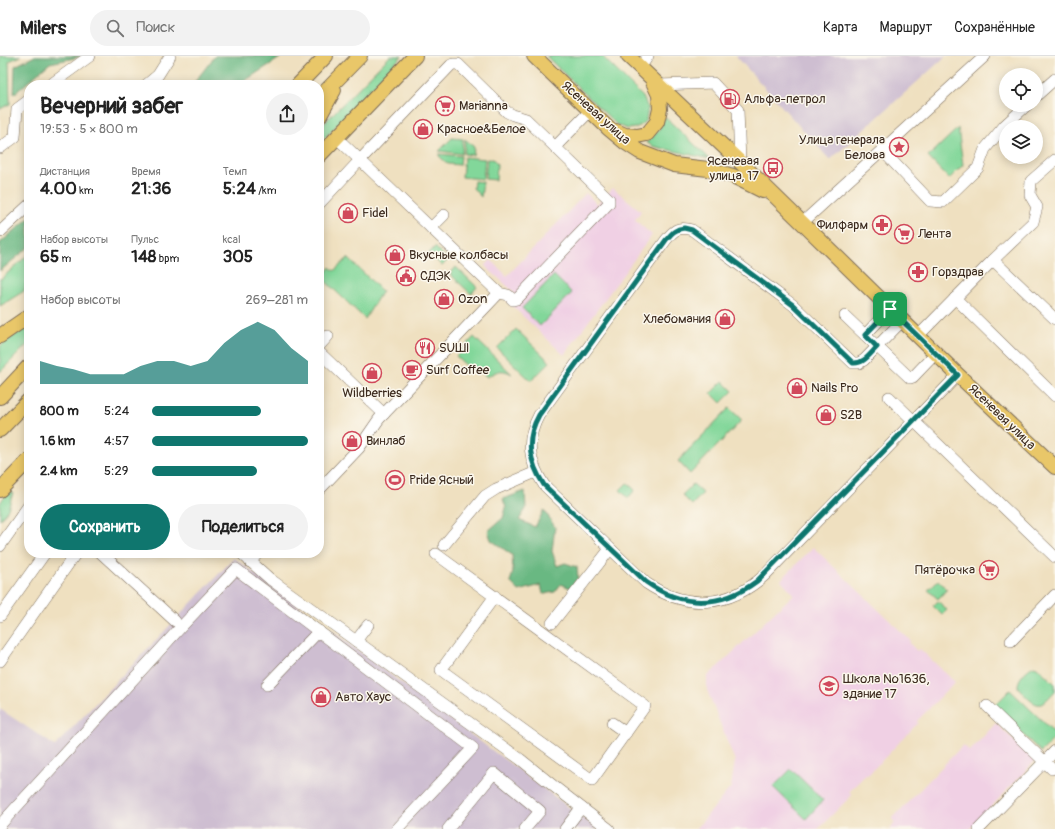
<!DOCTYPE html>
<html lang="ru">
<head>
<meta charset="utf-8">
<style>
  :root { --surface:#fff; --page:#f2f2f2; --text:#222; --muted:#767676; --line:#e0e0e0; --accent:#0f766e }
  body { margin:0; font-family:Pangolin,sans-serif; background:var(--page); color:var(--text); height:100vh; display:flex; flex-direction:column; font-size:15px; white-space:nowrap }
  * { box-sizing:border-box; margin:0 }
  p { font-size:13px; color:var(--muted) }
  .icon { flex:none; width:22px; height:22px; fill:none; stroke:currentColor; stroke-width:2; stroke-linecap:round; stroke-linejoin:round }
  .map { position:relative; flex:1; overflow:hidden }
  .drawer { position:absolute; left:24px; top:24px; width:300px; height:478px; display:flex; flex-direction:column; background:var(--surface); border-radius:16px; box-shadow:0 2px 10px #0003 }
  .drawer>* { flex:none }
  .tools { position:absolute; left:999px; top:12px; display:grid; gap:8px }
  .tools a { display:grid; place-items:center; width:44px; height:44px; border-radius:50%; background:var(--surface); box-shadow:0 2px 10px #0003; font-size:20px }
  .pin { position:absolute; display:grid; place-items:center; width:34px; height:34px; color:#fff; margin:-17px; border-radius:8px; box-shadow:0 2px 6px #0006 }
  .round { display:grid; place-items:center; flex:none; width:42px; height:42px; border-radius:21px; background:var(--page) }
  .headline { display:flex; align-items:center; justify-content:space-between; height:68px; padding:0 16px }
  h1 { font-size:22px; font-weight:800; line-height:30px }
  .stats { display:grid; grid-template-columns:repeat(3,1fr); gap:6px; height:68px; padding:4px 16px }
  .stats div { display:grid; align-content:center }
  .stats b { font-size:17px; font-weight:800 }
  .stats small { font-size:11px; font-weight:400 }
  .stats p { font-size:11px }
  .chart { height:112px; padding:8px 16px }
  .chart p { display:flex; justify-content:space-between }
  .chart svg { width:100%; height:72px; margin-top:4px; fill:var(--accent); opacity:.7 }
  .button { display:flex; gap:8px; margin-top:auto; padding:8px 16px }
  .button a { flex:1; height:46px; border-radius:24px; background:var(--accent); color:#fff; font-size:16px; font-weight:800; line-height:46px; text-align:center }
  .button a+a { background:var(--page); color:var(--text) }
  ul { padding:0 16px; list-style:none; font-size:13px }
  li { display:grid; grid-template-columns:64px 48px 1fr; align-items:center; height:30px }
  li i { height:10px; border-radius:5px; background:var(--accent) }
  header { display:flex; align-items:center; gap:24px; box-sizing:border-box; height:56px; padding:0 20px; background:var(--surface); border-bottom:1px solid var(--line) }
  header strong { font-size:19px }
  nav { display:flex; gap:22px; margin-inline-start:auto; font-size:14px }
  .search { width:280px; height:36px; background:var(--page); display:flex; align-items:center; gap:10px; box-sizing:border-box; padding:0 14px; border-radius:22px; color:var(--muted); font-size:15px }
  .map>svg:first-child { display:block }
  .built { fill:#f0d0e4 }
  .industrial { fill:#cebed1 }
  .green { fill:#82d79a; stroke:#5e805c }
  .forest { fill:#69b882; stroke:#527150 }
  .lines { fill:none; stroke-linecap:round; stroke-linejoin:round }
  .minor-casing { stroke:#7a6a57; stroke-width:12 }
  .major-casing { stroke:#7a6a57; stroke-width:16 }
  .minor { stroke:#fff; stroke-width:11 }
  .major { stroke:#e9c769; stroke-width:14 }
  .route-casing { stroke:#fff; stroke-width:8 }
  .route { stroke:#0f766e; stroke-width:5 }
  .labels { text-anchor:middle; dominant-baseline:central; stroke-width:3; stroke-linejoin:round; paint-order:stroke }
  .poi-label { font-size:13px; fill:#3b2a1e; stroke:#fbf7ec; text-anchor:start }
  .street-label { font-size:13px; fill:#3b2a1e; stroke:#fbf7ec }
</style>
</head>
<body>
<header>
<strong>Milers</strong>
<div class="search"><svg class="icon" aria-label="search" viewBox="0 0 24 24"><circle cx="10" cy="10" r="6"/><path d="M15 15l6 6"/></svg>Поиск</div>
<nav><a>Карта</a><a>Маршрут</a><a>Сохранённые</a></nav>
</header>
<div class="map">
<svg width="1055" height="773" viewBox="0 0 1055 773">
  <rect width="100%" height="100%" fill="#fbf7ec"/>
  <filter id="ink" filterUnits="userSpaceOnUse"><feTurbulence type="fractalNoise" baseFrequency=".025" numOctaves="2"/><feDisplacementMap in="SourceGraphic" scale="8" xChannelSelector="R" yChannelSelector="G"/><feConvolveMatrix kernelMatrix="1 2 1 2 8 2 1 2 1" color-interpolation-filters="sRGB"/></filter>
  <filter id="wash" filterUnits="userSpaceOnUse"><feTurbulence type="fractalNoise" baseFrequency=".012" numOctaves="4" result="noise"/><feDisplacementMap in="SourceGraphic" scale="16" xChannelSelector="R" yChannelSelector="G"/><feGaussianBlur stdDeviation="0.9" result="paint"/><feColorMatrix in="noise" values="0 0 0 0 0 0 0 0 0 0 0 0 0 0 0 0 0 1.4 0 .05"/><feComposite in="paint" operator="in"/></filter>
  <g filter="url(#wash)">
    <rect width="100%" height="100%" fill="#efe0c0"/>
    <!-- built -->
    <g class="built">
      <path d="M 613,132 L 641,155 L 635,164 L 652,179 L 564,299 L 507,245 L 515,237 L 485,210 L 491,204 L 507,220 L 586,137 L 597,148 Z"/>
      <path d="M 813,491 L 911,585 L 909,587 L 917,595 L 920,593 L 955,626 L 917,665 L 918,667 L 868,719 L 866,718 L 849,736 L 852,739 L 818,773 L 696,773 L 731,731 L 735,705 L 707,634 L 707,621 L 794,538 L 781,524 Z"/>
      <path d="M 996,667 L 1035,705 L 970,773 L 889,773 L 895,767 L 892,763 L 963,689 L 970,695 Z"/>
    </g>
    <!-- industrial -->
    <g class="industrial">
      <path d="M 736,0 L 946,0 L 830,104 Z"/>
      <path d="M 234,502 L 598,773 L 0,773 L 0,653 L 55,690 Z"/>
    </g>
    <!-- green -->
    <g class="green">
      <path d="M 0,0 L 21,0 L 9,5 L 10,48 L 0,53 Z"/>
      <path d="M 390,0 L 402,0 L 319,88 L 319,73 L 327,64 Z"/>
      <path d="M 546,0 L 602,0 L 643,41 L 648,52 L 646,64 L 641,69 L 635,72 L 628,73 L 617,69 Z"/>
      <path d="M 665,61 L 710,103 L 652,90 L 646,86 C 656,79 660,73 665,61 Z"/>
      <path d="M 958,72 L 963,109 L 949,123 L 928,101 Z"/>
      <path d="M 452,82 L 463,83 L 462,98 L 439,95 Z"/>
      <path d="M 465,83 L 474,91 L 473,99 L 464,98 Z"/>
      <path d="M 439,98 L 461,100 L 460,109 L 448,108 L 439,100 Z"/>
      <path d="M 464,101 L 485,103 L 483,123 L 462,121 Z"/>
      <path d="M 487,103 L 493,103 L 497,108 L 496,124 L 485,123 Z"/>
      <path d="M 474,125 L 483,126 L 481,141 L 473,132 Z"/>
      <path d="M 435,191 L 448,204 L 442,210 L 429,197 Z"/>
      <path d="M 29,198 L 29,215 L 24,235 L 0,250 L 0,222 L 1,223 Z"/>
      <path d="M 348,202 L 382,235 L 365,263 L 322,222 L 330,211 L 334,215 Z"/>
      <path d="M 456,211 L 477,231 L 471,238 L 450,218 Z"/>
      <path d="M 554,219 L 572,237 L 540,270 L 522,252 Z"/>
      <path d="M 29,270 L 29,287 L 0,316 L 0,290 L 8,284 Z"/>
      <path d="M 516,273 L 550,306 L 531,325 L 497,292 Z"/>
      <path d="M 474,281 L 512,318 C 501,312 497,315 487,321 L 476,311 L 472,315 L 456,300 Z"/>
      <path d="M 723,325 L 733,335 L 721,347 L 711,337 Z"/>
      <path d="M 729,352 L 742,364 L 690,418 L 678,405 Z"/>
      <path d="M 627,427 L 635,434 L 628,442 L 620,434 Z"/>
      <path d="M 693,428 L 703,437 L 692,449 L 682,439 Z"/>
      <path d="M 8,435 L 13,437 L 8,453 L 0,464 L 0,447 Z"/>
      <path d="M 938,524 L 947,533 L 938,543 L 928,534 Z"/>
      <path d="M 938,545 L 947,554 L 942,559 L 933,550 Z"/>
      <path d="M 1034,610 L 1037,611 L 1055,628 L 1055,635 C 1051,639 1047,644 1043,647 C 1035,653 1023,637 1018,631 C 1017,623 1027,613 1034,610 Z"/>
      <path d="M 1010,634 L 1055,677 L 1055,682 L 1041,696 L 994,650 Z"/>
      <path d="M 791,713 L 823,744 L 806,763 L 773,731 Z"/>
    </g>
    <!-- forest -->
    <g class="forest">
      <path d="M 35,0 L 85,0 L 50,7 L 14,38 L 15,10 Z"/>
      <path d="M 215,0 L 281,0 L 280,2 L 243,26 L 241,29 L 186,29 L 193,28 Z"/>
      <path d="M 29,162 L 29,191 L 0,215 L 0,187 Z"/>
      <path d="M 525,435 L 526,453 L 519,464 L 535,471 L 544,454 L 555,471 L 552,495 L 557,510 L 565,507 L 577,511 L 578,522 L 570,532 L 561,528 L 555,536 L 543,538 L 541,529 L 519,535 L 510,526 L 513,516 L 512,499 L 491,484 L 488,475 L 503,462 L 506,452 L 503,443 Z"/>
    </g>
  </g>
  <g filter="url(#ink)">
    <g class="lines">
      <!-- minor casing -->
      <g class="minor-casing">
        <g id="minor">
          <path d="M 640,12 L 648,0"/>
          <path d="M 50,29 L 90,0"/>
          <path d="M 146,29 L 158,19 L 170,0"/>
          <path d="M 660,29 L 713,27 L 738,54 L 740,106"/>
          <path d="M 1036,40 L 1055,23"/>
          <path d="M 337,82 L 360,104 L 451,9 L 453,8 L 458,8 L 507,56 L 513,59 L 526,63 L 609,143 L 609,147 L 517,243 L 513,244 L 508,239 L 499,237"/>
          <path d="M 555,91 L 590,55"/>
          <path d="M 0,92 L 15,81 L 17,53 L 29,44"/>
          <path d="M 882,94 L 930,145 L 943,146 L 978,112 L 985,93 L 1005,69 L 1027,49"/>
          <path d="M 319,148 L 360,104 L 499,237 L 379,363 L 359,392 L 319,434"/>
          <path d="M 802,167 L 985,0"/>
          <path d="M 431,172 L 444,159"/>
          <path d="M 0,176 L 29,149"/>
          <path d="M 993,204 L 1033,166 L 1037,151 L 1030,139 L 1031,125 L 1055,104"/>
          <path d="M 955,242 L 1055,340"/>
          <path d="M 845,260 L 910,322 L 913,321 L 936,297"/>
          <path d="M 902,265 L 864,304 L 859,307 L 853,307 L 793,249 L 692,174 C 678,170 674,174 666,184 L 539,359 C 525,385 529,406 544,429 L 646,527 C 686,554 729,552 765,519 L 958,319"/>
          <path d="M 865,279 L 890,253"/>
          <path d="M 918,280 L 993,204 L 1055,263"/>
          <path d="M 319,290 L 328,280"/>
          <path d="M 319,296 L 384,358"/>
          <path d="M 889,341 L 1055,501"/>
          <path d="M 444,489 L 485,440 L 496,433 L 536,416"/>
          <path d="M 0,490 L 29,449"/>
          <path d="M 101,497 L 175,565"/>
          <path d="M 241,497 L 270,523 L 520,703 L 556,732 L 609,773"/>
          <path d="M 436,498 L 645,650 L 592,724 L 441,614 L 495,540"/>
          <path d="M 250,506 L 258,497"/>
          <path d="M 0,560 L 45,497"/>
          <path d="M 552,567 L 610,493"/>
          <path d="M 356,585 L 368,569"/>
          <path d="M 1011,585 L 1055,539"/>
          <path d="M 0,605 L 76,497"/>
          <path d="M 267,629 L 319,575"/>
          <path d="M 987,650 L 1052,713"/>
          <path d="M 612,667 L 626,677"/>
          <path d="M 0,769 L 181,571 L 236,513 L 473,692 L 397,773"/>
          <path d="M 448,773 L 494,717 L 540,755 L 525,773"/>
          <path d="M 565,773 L 581,752"/>
          <path d="M 979,773 L 1055,695"/>
        </g>
      </g>
      <!-- major casing -->
      <g class="major-casing">
        <g id="major">
          <path d="M 534,0 L 608,72 L 626,87 L 640,96 L 674,109 L 708,113 L 733,120 L 763,135"/>
          <path d="M 628,0 L 740,106 L 958,319 L 1055,411"/>
          <path d="M 298,29 L 326,0"/>
          <path d="M 319,42 L 360,0"/>
          <path d="M 319,61 L 334,34"/>
          <path d="M 616,75 L 625,79 L 637,80 L 647,78 L 657,66 L 660,53 L 659,39 L 653,26"/>
          <path d="M 319,100 L 415,0"/>
          <path d="M 0,280 L 29,260"/>
          <path d="M 0,341 L 29,310"/>
          <path d="M 0,374 L 29,344"/>
          <path d="M 0,434 L 29,404"/>
        </g>
      </g>
      <!-- minor -->
      <use href="#minor" class="minor"/>
      <!-- major -->
      <use href="#major" class="major"/>
    </g>
  </g>
  <g class="lines" filter="url(#ink)">
    <!-- route casing -->
    <g class="route-casing">
      <path id="route" d="M 684,172 L 692,174 L 793,249 L 853,307 C 864,308 870,298 877,291 L 865,279 L 890,253 L 958,319 L 757,525 C 721,552 683,552 646,526 L 544,429 C 529,406 525,384 539,359 L 666,184 C 672,177 675,173 684,172 Z"/>
    </g>
    <!-- route -->
    <use href="#route" class="route"/>
  </g>
  <!-- icons -->
  <defs>
    <g id="fuel-ring" transform="scale(1)"><circle r="9.5" fill="#fbf7ec" stroke="#d1495b" stroke-width="1.5"/><path d="M-5.5-6h7V0h2V4h1.3V-2.5L3-4.5l.8-.8L6-3V5H2.5V1h-1V6h-7ZM-4.2-4.7v3.2H.2V-4.7Z" fill="#d1495b"/></g>
    <g id="supermarket-ring" transform="scale(1)"><circle r="9.5" fill="#fbf7ec" stroke="#d1495b" stroke-width="1.5"/><path d="M-6-5.5h2.5l.6 2H6L4.5 2H-2.5L-4.4-4H-6ZM-1.5 3.2a1.3 1.3 0 1 0 .1 0ZM3 3.2a1.3 1.3 0 1 0 .1 0Z" fill="#d1495b"/></g>
    <g id="shop-ring" transform="scale(1)"><circle r="9.5" fill="#fbf7ec" stroke="#d1495b" stroke-width="1.5"/><path d="M-5-2.5h2.3a2.7 3.5 0 0 1 5.4 0H5L5.5 6h-11ZM-1.5-2.5h3a1.5 2.3 0 0 0-3 0Z" fill="#d1495b"/></g>
    <g id="sight-ring" transform="scale(1)"><circle r="9.5" fill="#fbf7ec" stroke="#d1495b" stroke-width="1.5"/><path d="M0-6L1.8-2.2L6-1.7L2.9 1.2L3.7 5.4L0 3.3L-3.7 5.4L-2.9 1.2L-6-1.7L-1.8-2.2Z" fill="#d1495b"/></g>
    <g id="bus-ring" transform="scale(1)"><circle r="9.5" fill="#fbf7ec" stroke="#d1495b" stroke-width="1.5"/><path d="M-5-6H5V4H4V6H2V4H-2V6H-4V4H-5ZM-3.5-4V0h7V-4ZM-3.5 1.2v1.5H-2V1.2ZM2 1.2v1.5H3.5V1.2Z" fill="#d1495b"/></g>
    <g id="pharmacy-ring" transform="scale(1)"><circle r="9.5" fill="#fbf7ec" stroke="#d1495b" stroke-width="1.5"/><path d="M-2-6h4v4h4v4h-4v4h-4v-4h-4v-4h4Z" fill="#d1495b"/></g>
    <g id="civic-ring" transform="scale(1)"><circle r="9.5" fill="#fbf7ec" stroke="#d1495b" stroke-width="1.5"/><path d="M-.6-6.5H3V-4.5H.6V-3L4-1V1h2V6H-6V1h2V-1L-.6-3ZM-1.2 2.5V6h2.4V2.5Z" fill="#d1495b"/></g>
    <g id="restaurant-ring" transform="scale(1)"><circle r="9.5" fill="#fbf7ec" stroke="#d1495b" stroke-width="1.5"/><path d="M-5-6h1v4h1v-4h1v4h1v-4h1v5L-1.5 .5V6h-2V.5L-5-1ZM5-6V6H3V1.5H1.5Q1.5-4 5-6Z" fill="#d1495b"/></g>
    <g id="cafe-ring" transform="scale(1)"><circle r="9.5" fill="#fbf7ec" stroke="#d1495b" stroke-width="1.5"/><path d="M-5.5-4.5H6V0H3Q3 3.5 0 3.5H-2.5Q-5.5 3.5-5.5 0ZM3-3.2v2h1.7v-2ZM-6 4.5H4V6H-6Z" fill="#d1495b"/></g>
    <g id="stadium-ring" transform="scale(1)"><circle r="9.5" fill="#fbf7ec" stroke="#d1495b" stroke-width="1.5"/><path d="M0-5a6.5 5 0 1 0 0 10a6.5 5 0 1 0 0-10ZM-3.5-1.8h7v3.6h-7Z" fill="#d1495b"/></g>
    <g id="school-ring" transform="scale(1)"><circle r="9.5" fill="#fbf7ec" stroke="#d1495b" stroke-width="1.5"/><path d="M0-5L7-2L0 1L-7-2ZM-4 1L0 2.5L4 1V4Q0 6-4 4Z" fill="#d1495b"/></g>
  </defs>
  <g fill-rule="evenodd">
    <use href="#fuel-ring" x="730" y="43"/>
    <use href="#supermarket-ring" x="445" y="50"/>
    <use href="#shop-ring" x="423" y="73"/>
    <use href="#sight-ring" x="899" y="91"/>
    <use href="#bus-ring" x="773" y="112"/>
    <use href="#shop-ring" x="348" y="157"/>
    <use href="#pharmacy-ring" x="882" y="169"/>
    <use href="#supermarket-ring" x="904" y="178"/>
    <use href="#shop-ring" x="395" y="199"/>
    <use href="#pharmacy-ring" x="918" y="216"/>
    <use href="#civic-ring" x="406" y="220"/>
    <use href="#shop-ring" x="444" y="243"/>
    <use href="#shop-ring" x="725" y="263"/>
    <use href="#restaurant-ring" x="425" y="292"/>
    <use href="#cafe-ring" x="412" y="314"/>
    <use href="#shop-ring" x="372" y="317"/>
    <use href="#shop-ring" x="797" y="332"/>
    <use href="#shop-ring" x="826" y="359"/>
    <use href="#shop-ring" x="352" y="385"/>
    <use href="#stadium-ring" x="395" y="424"/>
    <use href="#supermarket-ring" x="989" y="514"/>
    <use href="#school-ring" x="829" y="630"/>
    <use href="#shop-ring" x="321" y="641"/>
  </g>
  <g class="labels">
    <!-- poi labels -->
    <g class="poi-label">
      <text x="744" y="43">Альфа-петрол</text>
      <text x="459" y="50">Marianna</text>
      <text x="437" y="73">Красное&amp;Белое</text>
      <text x="885" y="84" text-anchor="end">Улица генерала<tspan x="885" dy="15">Белова</tspan></text>
      <text x="759" y="105" text-anchor="end">Ясеневая<tspan x="759" dy="15">улица, 17</tspan></text>
      <text x="362" y="157">Fidel</text>
      <text x="868" y="169" text-anchor="end">Филфарм</text>
      <text x="918" y="178">Лента</text>
      <text x="409" y="199">Вкусные колбасы</text>
      <text x="932" y="216">Горздрав</text>
      <text x="420" y="220">СДЭК</text>
      <text x="458" y="243">Ozon</text>
      <text x="711" y="263" text-anchor="end">Хлебомания</text>
      <text x="439" y="292">SUШI</text>
      <text x="426" y="314">Surf Coffee</text>
      <text x="811" y="332">Nails Pro</text>
      <text x="372" y="337" text-anchor="middle">Wildberries</text>
      <text x="840" y="359">S2B</text>
      <text x="366" y="385">Винлаб</text>
      <text x="409" y="424">Pride Ясный</text>
      <text x="975" y="514" text-anchor="end">Пятёрочка</text>
      <text x="843" y="623">Школа №1636,<tspan x="843" dy="15">здание 17</tspan></text>
      <text x="335" y="641">Авто Хаус</text>
    </g>
    <!-- street labels -->
    <g class="street-label">
      <text transform="translate(596 57) rotate(42)">Ясеневая улица</text>
      <text transform="translate(1002 361) rotate(44)">Ясеневая улица</text>
    </g>
  </g>
</svg>
<div class="tools">
<a><svg class="icon" aria-label="locate" viewBox="0 0 24 24"><circle cx="12" cy="12" r="6"/><path d="M12 2v4M12 18v4M2 12h4M18 12h4"/></svg></a>
<a><svg class="icon" aria-label="layers" viewBox="0 0 24 24"><path d="M12 4l9 5-9 5-9-5zM3 14l9 5 9-5"/></svg></a>
</div>
<div class="pin" style="left:890px;top:253px;background:#1e9e55"><svg class="icon" aria-label="arrive" viewBox="0 0 24 24"><path d="M6 21V4h12l-3 4 3 4H6"/></svg></div>
<section class="drawer">
<div class="headline"><div><h1>Вечерний забег</h1><p>19:53 · 5 × 800 m</p></div><a class="round"><svg class="icon" aria-label="share" viewBox="0 0 24 24"><path d="M12 15V3M7 8l5-5 5 5M5 13v7h14v-7"/></svg></a></div>
<div class="stats">
<div><p>Дистанция</p><b>4.00<small> km</small></b></div>
<div><p>Время</p><b>21:36</b></div>
<div><p>Темп</p><b>5:24<small> /km</small></b></div>
</div>
<div class="stats">
<div><p>Набор высоты</p><b>65<small> m</small></b></div>
<div><p>Пульс</p><b>148<small> bpm</small></b></div>
<div><p>kcal</p><b>305</b></div>
</div>
<div class="chart"><p><span>Набор высоты</span>269–281 m</p>
<svg viewBox="0 0 160 44" preserveAspectRatio="none"><path d="M0 44V30L10 33L20 35L30 38L40 38L50 38L60 33L70 30L80 30L90 33L100 30L110 19L120 11L130 6L140 11L150 22L160 30V44z"/></svg>
</div>
<ul>
<li><b>800 m</b>5:24<i style="width:70%"></i></li>
<li><b>1.6 km</b>4:57<i style="width:100%"></i></li>
<li><b>2.4 km</b>5:29<i style="width:67%"></i></li>
</ul>
<div class="button"><a>Сохранить</a><a>Поделиться</a></div>
</section>
</div>
</body>
</html>
